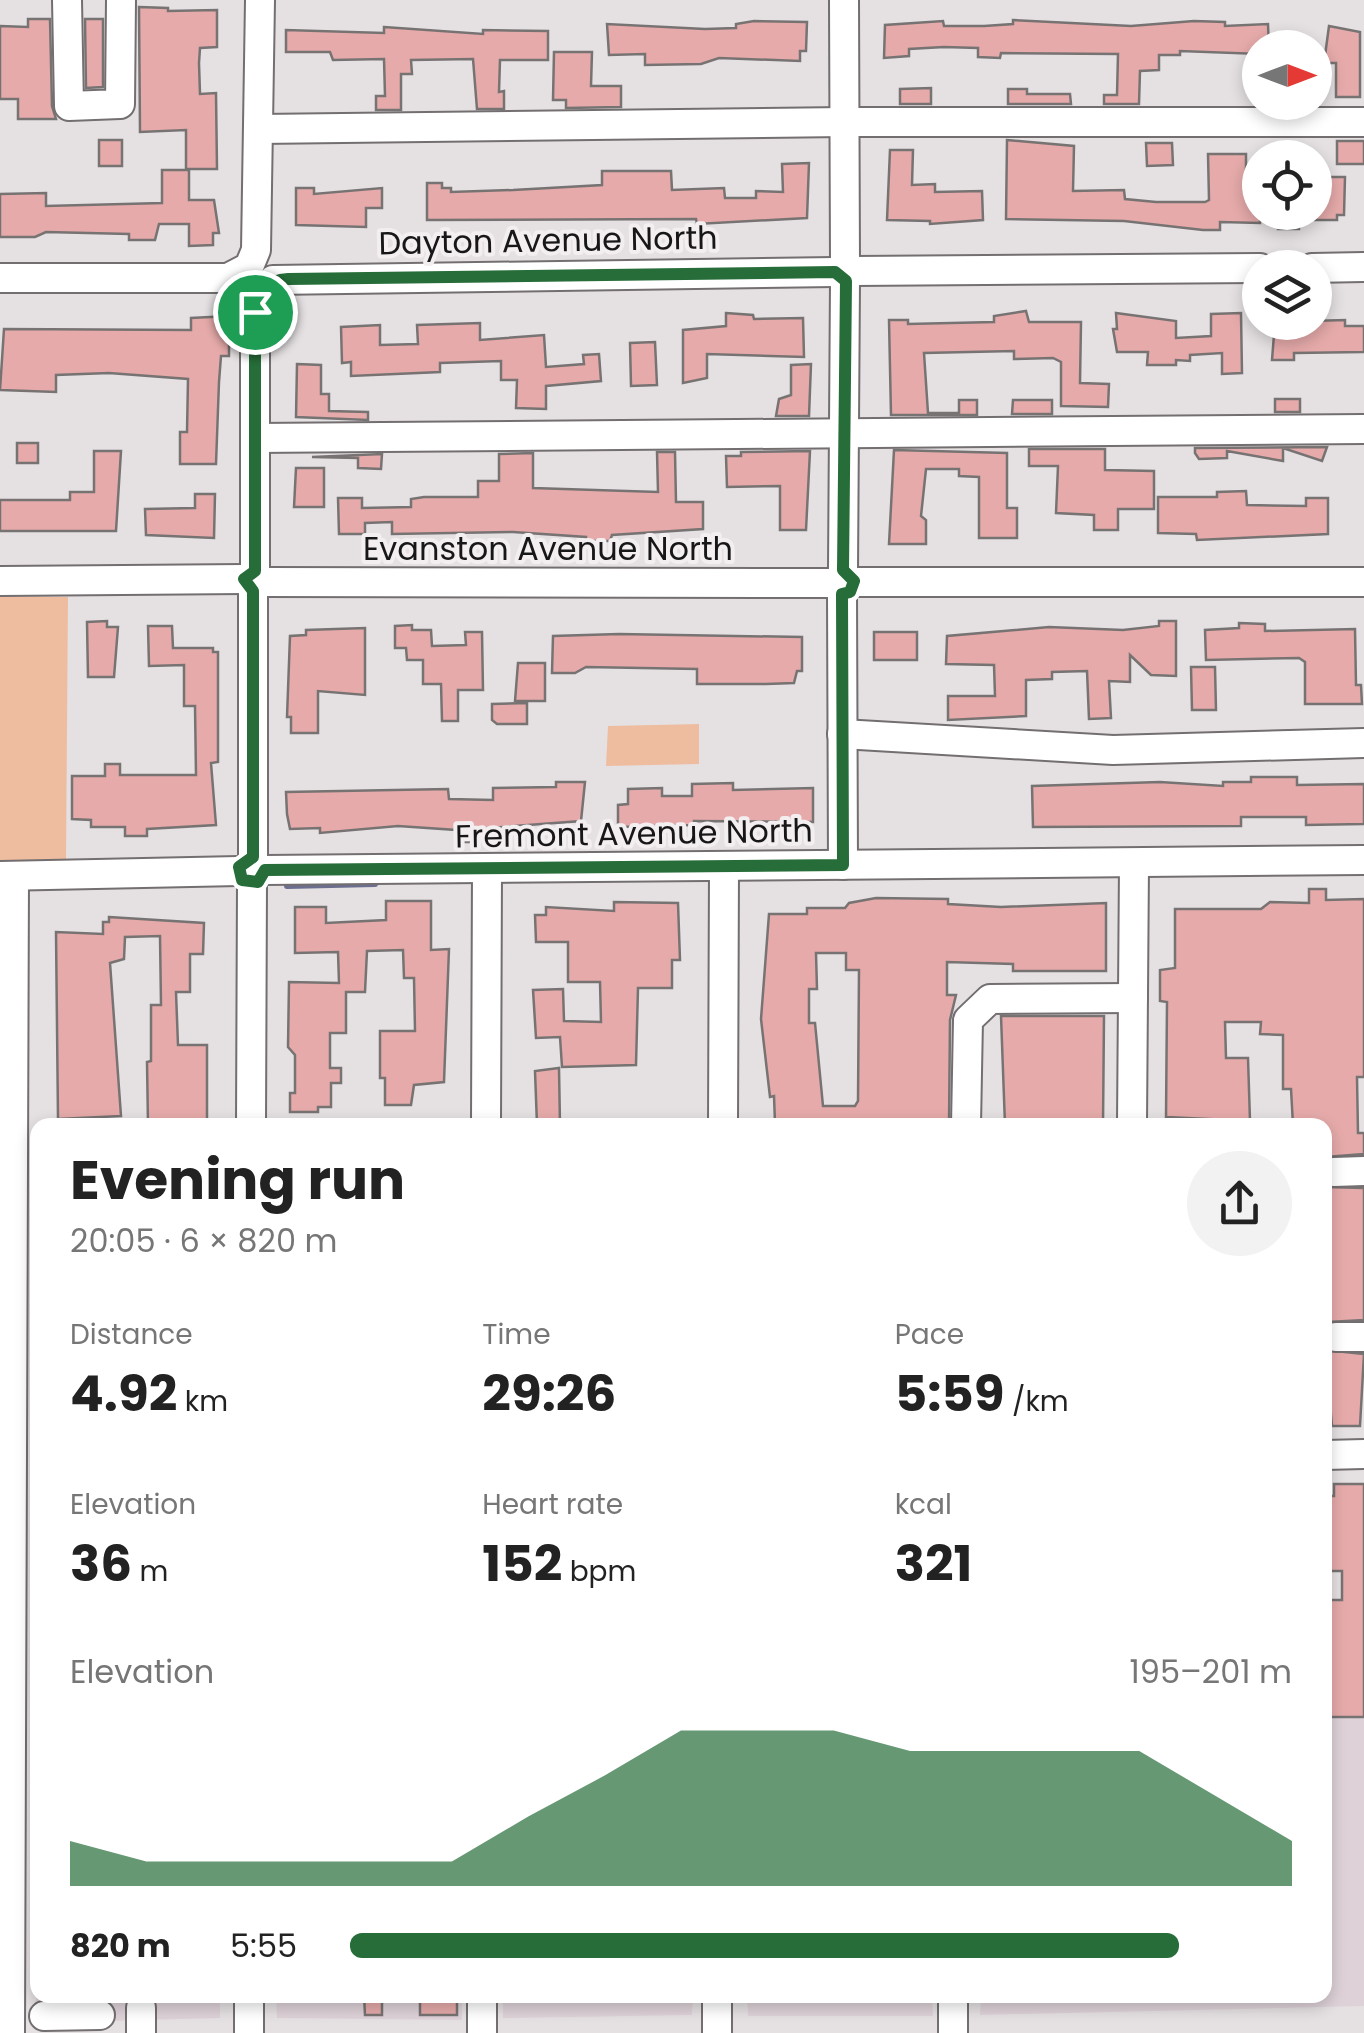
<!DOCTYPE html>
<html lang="en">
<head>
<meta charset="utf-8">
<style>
  :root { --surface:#fff; --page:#f2f2f2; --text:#222; --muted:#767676; --accent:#266d39 }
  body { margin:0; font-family:Poppins,sans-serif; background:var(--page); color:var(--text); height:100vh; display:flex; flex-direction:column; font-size:38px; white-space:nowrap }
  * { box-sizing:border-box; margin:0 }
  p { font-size:32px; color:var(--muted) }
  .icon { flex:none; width:55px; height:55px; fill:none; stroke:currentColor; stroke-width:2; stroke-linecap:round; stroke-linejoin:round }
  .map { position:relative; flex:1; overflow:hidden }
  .side { position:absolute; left:30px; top:1118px; width:1302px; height:885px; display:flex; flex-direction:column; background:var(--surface); border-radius:20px; box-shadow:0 5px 15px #0003 }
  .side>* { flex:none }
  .needle { width:65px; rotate:90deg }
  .buttons { position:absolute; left:1242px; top:30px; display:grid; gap:20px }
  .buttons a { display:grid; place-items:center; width:90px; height:90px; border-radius:50%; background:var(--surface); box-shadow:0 5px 15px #0003; font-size:50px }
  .pin { position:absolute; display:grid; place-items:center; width:85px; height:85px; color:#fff; margin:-42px; border:5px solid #fff; border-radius:50%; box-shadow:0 2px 10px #0007 }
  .round { display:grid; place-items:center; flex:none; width:105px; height:105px; border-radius:52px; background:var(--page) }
  .summary { display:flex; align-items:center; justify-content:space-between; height:170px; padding:0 40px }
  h1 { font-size:55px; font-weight:700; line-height:75px }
  .stats { display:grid; grid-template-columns:repeat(3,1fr); gap:15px; height:170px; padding:10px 40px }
  .stats div { display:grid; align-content:center }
  .stats b { font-size:50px; font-weight:700 }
  .stats small { font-size:28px; font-weight:400 }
  .stats p { font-size:28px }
  .chart { height:280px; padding:20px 40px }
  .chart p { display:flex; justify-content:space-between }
  .chart svg { width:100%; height:180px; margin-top:10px; fill:var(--accent); opacity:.7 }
  ul { padding:0 40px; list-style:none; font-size:32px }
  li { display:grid; grid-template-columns:160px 120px 1fr; align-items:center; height:75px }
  li i { height:25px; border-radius:12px; background:var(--accent) }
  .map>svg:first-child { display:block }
  .built { fill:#ded2d8 }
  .green { fill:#eebda0 }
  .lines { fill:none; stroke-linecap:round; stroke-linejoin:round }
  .stream { stroke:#6c6e8f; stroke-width:6 }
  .building { fill:#e6aaaa; stroke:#787373; stroke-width:2.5; fill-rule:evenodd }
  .minor-casing { stroke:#736e70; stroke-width:32 }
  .minor { stroke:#fff; stroke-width:28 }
  .route-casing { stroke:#fff; stroke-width:20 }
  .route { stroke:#266d39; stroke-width:12 }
  .labels { text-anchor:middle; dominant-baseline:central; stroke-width:8; stroke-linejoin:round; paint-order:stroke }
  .street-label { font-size:32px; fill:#181718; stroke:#f3eef0 }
</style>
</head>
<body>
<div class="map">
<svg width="1364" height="2033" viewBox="0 0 1364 2033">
  <rect width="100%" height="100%" fill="#e5e1e3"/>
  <!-- built -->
  <g class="built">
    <path d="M 1325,1600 L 1364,1600 L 1364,2006 L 980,2015 L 981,1995 L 1325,1995 Z"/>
    <path d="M 36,1950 L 38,1995 L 220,1995 L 220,2018 L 36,2023 Z"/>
    <path d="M 276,1995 L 462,1995 L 462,2020 L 277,2018 Z"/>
    <path d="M 503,1995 L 693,1995 L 692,2015 L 503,2018 Z"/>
    <path d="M 747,1995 L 932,1995 L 933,2016 L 748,2016 Z"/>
  </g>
  <!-- green -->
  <g class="green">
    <path d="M 0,596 L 68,597 L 66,861 L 0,860 Z"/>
    <path d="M 699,724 L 699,764 L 606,766 L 608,726 Z"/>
  </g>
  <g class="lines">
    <!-- stream -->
    <path class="stream" d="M 287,886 L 375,884"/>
  </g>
  <!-- building -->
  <g class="building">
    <path d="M 139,7 L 168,8 L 168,11 L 217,10 L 217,47 L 200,48 L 199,63 L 200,94 L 216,93 L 217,169 L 186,169 L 186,130 L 140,132 Z"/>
    <path d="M 28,19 L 50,19 L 52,106 L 56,119 L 18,119 L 18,99 L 0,99 L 0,26 L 28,27 Z"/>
    <path d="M 85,19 L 103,19 L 103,87 L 86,88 Z"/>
    <path d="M 1013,20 L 1131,26 L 1194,21 L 1225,22 L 1225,26 L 1268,24 L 1269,48 L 1260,48 L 1260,54 L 1180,51 L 1180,55 L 1159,55 L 1159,70 L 1140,71 L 1139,104 L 1104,104 L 1104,95 L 1117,95 L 1118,54 L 1001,53 L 1000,58 L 978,57 L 978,48 L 944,47 L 909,49 L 909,56 L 884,58 L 885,25 L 943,21 L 944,26 L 984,26 L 1013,24 Z"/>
    <path d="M 754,21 L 807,22 L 806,51 L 800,51 L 800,61 L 719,58 L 701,64 L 645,65 L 645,54 L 609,55 L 607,24 L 705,29 L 736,28 L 736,24 Z"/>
    <path d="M 1329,26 L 1360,32 L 1360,97 L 1336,97 L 1336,63 L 1324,63 Z"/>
    <path d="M 384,27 L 483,34 L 483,30 L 548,31 L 548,60 L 500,60 L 499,92 L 504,91 L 504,109 L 477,109 L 473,59 L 411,60 L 412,74 L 401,74 L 401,110 L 376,110 L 376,96 L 385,96 L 384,59 L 333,60 L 330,52 L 286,52 L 286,30 L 384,33 Z"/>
    <path d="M 554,52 L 592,52 L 591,86 L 621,86 L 621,107 L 566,108 L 566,100 L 553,100 Z"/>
    <path d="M 931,88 L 931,104 L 900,104 L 900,89 Z"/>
    <path d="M 1008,89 L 1027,89 L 1027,94 L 1070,94 L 1071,104 L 1008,104 Z"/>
    <rect x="99" y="140" width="23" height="26"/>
    <path d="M 1007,140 L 1074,146 L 1073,191 L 1124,190 L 1125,199 L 1156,202 L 1205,202 L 1209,200 L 1208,154 L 1246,154 L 1246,186 L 1260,186 L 1260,223 L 1220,222 L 1220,230 L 1203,230 L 1124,221 L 1006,219 Z"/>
    <rect x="1337" y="141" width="27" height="23"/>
    <path d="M 1146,143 L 1172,143 L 1173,165 L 1147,166 Z"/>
    <path d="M 890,150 L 913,150 L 912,185 L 935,184 L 935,192 L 982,191 L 983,220 L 930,224 L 930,221 L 887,220 Z"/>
    <path d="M 809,163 L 807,218 L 697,224 L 696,219 L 427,220 L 427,183 L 442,183 L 442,188 L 451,188 L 451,192 L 513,190 L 602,185 L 602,171 L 671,171 L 672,190 L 724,188 L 725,198 L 756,198 L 756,191 L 783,192 L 782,164 Z"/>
    <path d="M 162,170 L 189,170 L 189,200 L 214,200 L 219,233 L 213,233 L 213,245 L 189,246 L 189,224 L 159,224 L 155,240 L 129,240 L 129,234 L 46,232 L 35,237 L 0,237 L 0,194 L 46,193 L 46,206 L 162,203 Z"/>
    <path d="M 1315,177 L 1345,177 L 1344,215 L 1337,215 L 1337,220 L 1315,220 Z"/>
    <path d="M 296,188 L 314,188 L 314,194 L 382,188 L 382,208 L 366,208 L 366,227 L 296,225 Z"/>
    <path d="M 1277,212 L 1299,212 L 1299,229 L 1278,229 Z"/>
    <path d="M 1026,311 L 1029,322 L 1081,322 L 1080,383 L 1109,384 L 1108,407 L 1061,406 L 1061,362 L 1053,358 L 1014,359 L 1014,351 L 924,353 L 928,413 L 959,413 L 959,400 L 977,400 L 977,415 L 891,415 L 889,320 L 908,320 L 908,324 L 994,322 L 994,316 Z"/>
    <path d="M 726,313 L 753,315 L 754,319 L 803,318 L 804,357 L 707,354 L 707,378 L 683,383 L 683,330 L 726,326 Z"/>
    <path d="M 1116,313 L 1176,321 L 1176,338 L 1211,336 L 1211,314 L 1241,313 L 1242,373 L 1222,374 L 1222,353 L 1190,355 L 1190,361 L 1176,360 L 1176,365 L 1147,365 L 1148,352 L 1117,352 L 1113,329 L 1117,329 Z"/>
    <path d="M 229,316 L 229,356 L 221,356 L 219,382 L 216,464 L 180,464 L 180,432 L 187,432 L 188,379 L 109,373 L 56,375 L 56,392 L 0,390 L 4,329 L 191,330 L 191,318 Z"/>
    <path d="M 1345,320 L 1345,326 L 1364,326 L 1364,352 L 1294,353 L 1294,360 L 1272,360 L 1275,322 Z"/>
    <path d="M 480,323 L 480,340 L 544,335 L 546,367 L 584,364 L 583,355 L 599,354 L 601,381 L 546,386 L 546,409 L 516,408 L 517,380 L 501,380 L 501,361 L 440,363 L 440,372 L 351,376 L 351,362 L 342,363 L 341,327 L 380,325 L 380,345 L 418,344 L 417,325 Z"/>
    <path d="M 655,342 L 657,385 L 631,386 L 630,343 Z"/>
    <path d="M 297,364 L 321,365 L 321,394 L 329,394 L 329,411 L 368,412 L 368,420 L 296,417 Z"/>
    <path d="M 811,364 L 809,416 L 776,416 L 779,399 L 791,395 L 791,365 Z"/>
    <rect x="1275" y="399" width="25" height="13"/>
    <path d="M 1013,400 L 1052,400 L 1052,414 L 1012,414 Z"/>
    <rect x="17" y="443" width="21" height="20"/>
    <path d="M 1327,447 L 1322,461 L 1283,448 L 1283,461 L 1227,451 L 1227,458 L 1199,459 L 1195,453 L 1195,448 Z"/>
    <path d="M 1029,449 L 1105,449 L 1105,470 L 1154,471 L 1154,509 L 1118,509 L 1118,530 L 1094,530 L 1094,515 L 1056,513 L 1058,466 L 1029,466 Z"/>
    <path d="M 894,450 L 1007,453 L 1007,508 L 1017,508 L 1017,538 L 979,538 L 979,477 L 959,476 L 959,469 L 926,469 L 921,516 L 926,520 L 926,544 L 889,544 Z"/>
    <path d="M 94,451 L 121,451 L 116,531 L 0,531 L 0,500 L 70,500 L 70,492 L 94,492 Z"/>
    <path d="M 657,452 L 675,452 L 676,502 L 703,502 L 703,529 L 612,535 L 610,541 L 586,541 L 586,537 L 513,532 L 392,534 L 392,522 L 365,523 L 365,534 L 339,534 L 338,498 L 362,498 L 362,508 L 411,507 L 411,499 L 424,497 L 478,497 L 478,481 L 499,481 L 499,454 L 533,453 L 533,488 L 658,492 Z"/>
    <path d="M 741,452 L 810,451 L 806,530 L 780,530 L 780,486 L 727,487 L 726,456 L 741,456 Z"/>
    <path d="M 382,454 L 381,469 L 358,468 L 358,458 L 312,457 Z"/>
    <path d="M 296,468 L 324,468 L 324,507 L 294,507 Z"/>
    <path d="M 1246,491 L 1247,505 L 1306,506 L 1306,498 L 1328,498 L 1328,534 L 1197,540 L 1196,534 L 1158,533 L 1158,497 L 1217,497 L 1217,492 Z"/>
    <path d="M 195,494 L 215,494 L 214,538 L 146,535 L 145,509 L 195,508 Z"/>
    <path d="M 107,621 L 107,627 L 118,627 L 114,677 L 88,677 L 87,622 Z"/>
    <path d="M 1159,621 L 1176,621 L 1176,676 L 1151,675 L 1130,655 L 1130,682 L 1109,681 L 1111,718 L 1089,719 L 1087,671 L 1052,672 L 1052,679 L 1026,680 L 1026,716 L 948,720 L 948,696 L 995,696 L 994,665 L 946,664 L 947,636 L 1049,627 L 1123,630 L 1159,626 Z"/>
    <path d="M 1239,623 L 1265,624 L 1265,631 L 1355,629 L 1356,685 L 1361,685 L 1362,704 L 1305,704 L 1305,662 L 1299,658 L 1206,660 L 1205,630 L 1239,628 Z"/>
    <path d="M 412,625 L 412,630 L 431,630 L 432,646 L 466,645 L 465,632 L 482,632 L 483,690 L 458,690 L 458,721 L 442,721 L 441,684 L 423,684 L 423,660 L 407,660 L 406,648 L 395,648 L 395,626 Z"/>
    <path d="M 148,626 L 172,626 L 173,648 L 213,648 L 213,652 L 218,652 L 218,762 L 211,763 L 216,825 L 147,829 L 147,836 L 125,836 L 125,827 L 91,827 L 91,820 L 72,819 L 72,776 L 105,776 L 105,764 L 120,764 L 120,775 L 196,775 L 195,706 L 184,706 L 184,665 L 149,666 Z"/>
    <path d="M 365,628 L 365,695 L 318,691 L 318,733 L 291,733 L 291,717 L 287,717 L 290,636 L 306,635 L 306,630 Z"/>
    <rect x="874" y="632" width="43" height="28"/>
    <path d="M 619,634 L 802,637 L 802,671 L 797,671 L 794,683 L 766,684 L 697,684 L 697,669 L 586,667 L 575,673 L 552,673 L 553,636 Z"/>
    <path d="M 518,663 L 545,663 L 545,701 L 515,701 Z"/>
    <path d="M 1191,667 L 1215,667 L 1216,710 L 1192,710 Z"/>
    <path d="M 527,703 L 527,724 L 497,724 L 492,720 L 492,704 Z"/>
    <path d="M 1251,777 L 1297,777 L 1297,785 L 1364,784 L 1364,824 L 1306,825 L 1306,817 L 1241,817 L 1241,826 L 1033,827 L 1032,786 L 1160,782 L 1223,786 L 1223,782 L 1251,782 Z"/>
    <path d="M 556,782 L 585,782 L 581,821 L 477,829 L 477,842 L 456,842 L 456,830 L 398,826 L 320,833 L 320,828 L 290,829 L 287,814 L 286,792 L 448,789 L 449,799 L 493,800 L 493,788 L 556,787 Z"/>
    <path d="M 733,783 L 733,790 L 813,788 L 813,822 L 694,821 L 694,825 L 618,827 L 618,805 L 628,804 L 628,789 L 662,788 L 662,796 L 692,796 L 692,784 Z"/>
    <path d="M 1309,889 L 1326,889 L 1326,900 L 1364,899 L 1364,1077 L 1357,1077 L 1358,1133 L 1364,1133 L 1364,1154 L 1325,1157 L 1325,1125 L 1293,1125 L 1291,1089 L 1283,1089 L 1283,1035 L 1260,1034 L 1261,1022 L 1225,1022 L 1226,1058 L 1248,1058 L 1250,1121 L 1166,1117 L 1167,1002 L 1160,1001 L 1160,970 L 1175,968 L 1175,909 L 1261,909 L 1270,902 L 1309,903 Z"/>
    <path d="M 876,898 L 948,899 L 948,904 L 1001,907 L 1106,903 L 1106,971 L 1013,971 L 1013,964 L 947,962 L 947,995 L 956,995 L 950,1020 L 949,1125 L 780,1125 L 775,1123 L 774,1096 L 770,1097 L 761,1019 L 769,914 L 807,914 L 807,908 L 845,908 L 849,903 ZM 816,953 L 846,953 L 846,970 L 859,970 L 858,1101 L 855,1106 L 823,1106 L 815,1023 L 809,1023 L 809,989 L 817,989 Z"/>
    <path d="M 386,901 L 431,901 L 431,950 L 449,949 L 444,1082 L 414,1085 L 411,1105 L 385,1105 L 385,1078 L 380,1078 L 380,1031 L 415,1031 L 414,978 L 404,978 L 403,950 L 367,951 L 365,992 L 346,992 L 346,1033 L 330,1033 L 330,1068 L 341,1068 L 341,1083 L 331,1083 L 331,1107 L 318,1107 L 318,1112 L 290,1112 L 290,1093 L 295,1093 L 295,1055 L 288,1047 L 289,982 L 339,983 L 338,952 L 295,953 L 295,907 L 326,907 L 326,923 L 386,920 Z"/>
    <path d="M 614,902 L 678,903 L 680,960 L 672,960 L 672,988 L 638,988 L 636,1065 L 562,1067 L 560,1037 L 536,1038 L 533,990 L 563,989 L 564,1021 L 601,1022 L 600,982 L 568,982 L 568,942 L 536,942 L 535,915 L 546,915 L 546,907 L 614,911 Z"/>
    <path d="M 109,917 L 204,923 L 203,954 L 190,954 L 190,992 L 176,992 L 178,1045 L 207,1045 L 207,1125 L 148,1125 L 147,1062 L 151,1061 L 151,1005 L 161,1005 L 160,936 L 125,937 L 124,959 L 110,963 L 121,1116 L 58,1119 L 56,932 L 103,934 L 103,922 L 109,922 Z"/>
    <path d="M 1001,1016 L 1104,1016 L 1103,1125 L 1005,1125 Z"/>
    <path d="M 559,1068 L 560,1125 L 537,1125 L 535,1071 Z"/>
    <path d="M 1325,1187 L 1364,1188 L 1364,1320 L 1328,1322 Z"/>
    <path d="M 1325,1350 L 1364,1354 L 1360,1426 L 1332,1426 Z"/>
    <path d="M 1334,1484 L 1364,1484 L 1364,1717 L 1325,1717 L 1325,1600 L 1342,1600 L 1342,1571 L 1325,1571 L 1325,1496 L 1334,1496 Z"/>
    <path d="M 364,1995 L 382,1995 L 382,2015 L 365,2015 Z"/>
    <rect x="420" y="1995" width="37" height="20"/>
  </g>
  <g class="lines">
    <!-- minor casing -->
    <g class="minor-casing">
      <g id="minor">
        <path d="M 67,0 L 69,106 L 120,104 L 121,0"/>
        <path d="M 844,0 L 845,262"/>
        <path d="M 259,129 L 844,122 L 1364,122"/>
        <path d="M 1312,268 L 1364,267"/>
        <path d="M 854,271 L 1260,268"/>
        <path d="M 0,278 L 228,278 L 249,267 L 256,250 L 260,0"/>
        <path d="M 255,438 L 1364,429"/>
        <path d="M 843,570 L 845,281"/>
        <path d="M 255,571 L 255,312 L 258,298 L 273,280 L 835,272"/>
        <path d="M 0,581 L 245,579"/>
        <path d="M 264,582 L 831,583"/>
        <path d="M 855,582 L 1364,582"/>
        <path d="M 842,594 L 843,865"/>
        <path d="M 842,734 L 1113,750 L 1364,743"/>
        <path d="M 253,857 L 253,591"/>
        <path d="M 265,870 L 1364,860"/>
        <path d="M 0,876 L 239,871"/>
        <path d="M 251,1125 L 252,883"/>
        <path d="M 486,1125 L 487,871"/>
        <path d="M 723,1125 L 724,869"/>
        <path d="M 966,1125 L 968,1020 L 990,999 L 1133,998"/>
        <path d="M 1132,1125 L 1134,864"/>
        <path d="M 1334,1172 L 1364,1171"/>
        <path d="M 1336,1337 L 1364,1337"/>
        <path d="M 1325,1455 L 1364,1454"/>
        <path d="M 249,1995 L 249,2033"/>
        <path d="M 141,2008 L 141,2033"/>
        <path d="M 44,2016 L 100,2015"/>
        <path d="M 10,2033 L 14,876"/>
        <path d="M 482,2033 L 482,1995"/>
        <path d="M 717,2033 L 717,1995"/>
        <path d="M 953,2033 L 953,1995"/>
      </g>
    </g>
    <!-- minor -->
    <use href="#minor" class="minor"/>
  </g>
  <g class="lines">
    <!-- route casing -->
    <g class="route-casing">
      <path id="route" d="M 835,272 L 846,281 L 843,570 L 854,581 L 850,592 L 842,594 L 843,865 L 265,870 L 258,882 L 242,880 L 239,867 L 253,857 L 253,591 L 244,579 L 255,571 L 255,312 C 260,293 266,280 288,279 Z"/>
    </g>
    <!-- route -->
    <use href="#route" class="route"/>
  </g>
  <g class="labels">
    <!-- street labels -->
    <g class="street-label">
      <text transform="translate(548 240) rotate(-1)">Dayton Avenue North</text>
      <text x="548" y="548">Evanston Avenue North</text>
      <text transform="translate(634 833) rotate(-1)">Fremont Avenue North</text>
    </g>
  </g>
</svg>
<div class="buttons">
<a><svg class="needle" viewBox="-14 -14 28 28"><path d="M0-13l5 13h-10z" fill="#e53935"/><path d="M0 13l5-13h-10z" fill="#767676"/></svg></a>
<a><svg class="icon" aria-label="locate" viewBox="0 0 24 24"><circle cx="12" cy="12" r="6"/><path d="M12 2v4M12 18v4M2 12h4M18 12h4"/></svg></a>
<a><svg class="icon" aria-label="layers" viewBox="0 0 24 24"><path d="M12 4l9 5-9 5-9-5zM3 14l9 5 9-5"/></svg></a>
</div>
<div class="pin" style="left:255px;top:312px;background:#1e9e55"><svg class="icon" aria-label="arrive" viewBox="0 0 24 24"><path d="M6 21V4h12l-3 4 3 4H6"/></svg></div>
<section class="side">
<div class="summary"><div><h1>Evening run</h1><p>20:05 · 6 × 820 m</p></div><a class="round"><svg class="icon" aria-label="share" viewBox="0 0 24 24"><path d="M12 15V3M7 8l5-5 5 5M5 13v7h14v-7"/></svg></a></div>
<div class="stats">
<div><p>Distance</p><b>4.92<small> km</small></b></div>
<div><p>Time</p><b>29:26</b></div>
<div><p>Pace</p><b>5:59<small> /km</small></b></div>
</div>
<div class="stats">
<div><p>Elevation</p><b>36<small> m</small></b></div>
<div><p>Heart rate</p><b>152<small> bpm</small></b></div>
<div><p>kcal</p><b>321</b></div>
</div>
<div class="chart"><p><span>Elevation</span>195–201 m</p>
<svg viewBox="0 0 160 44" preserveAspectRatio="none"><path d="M0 44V33L10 38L20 38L30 38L40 38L50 38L60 27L70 17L80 6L90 6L100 6L110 11L120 11L130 11L140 11L150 22L160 33V44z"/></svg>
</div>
<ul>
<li><b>820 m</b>5:55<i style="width:88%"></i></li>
</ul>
</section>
</div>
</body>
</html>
